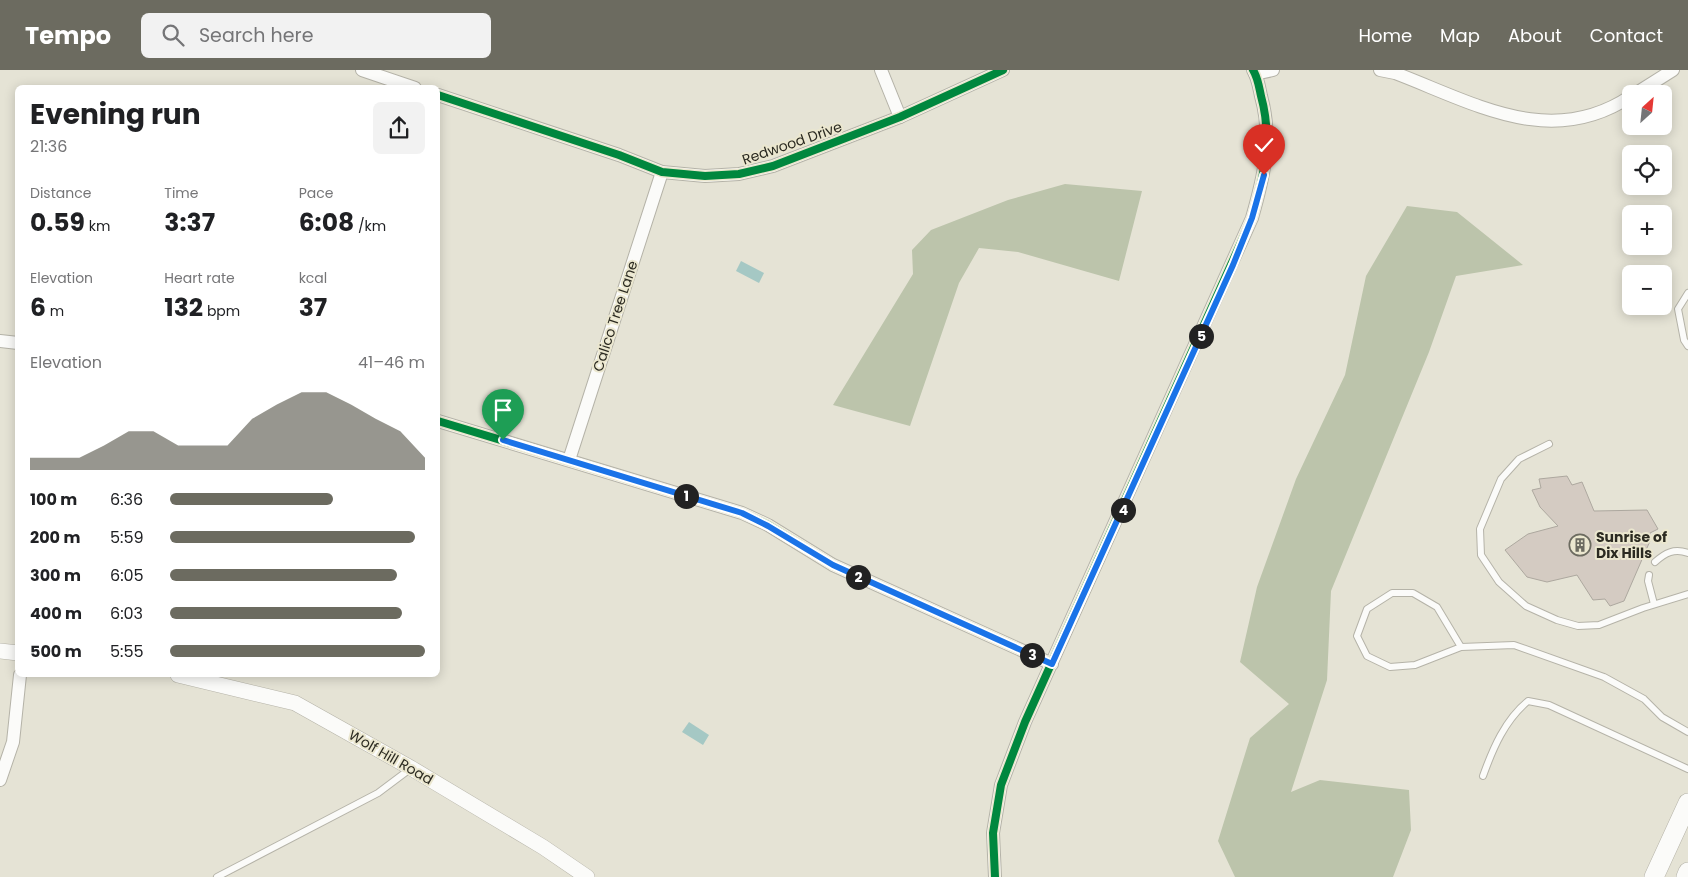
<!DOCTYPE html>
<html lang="en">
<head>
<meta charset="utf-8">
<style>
  :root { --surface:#fff; --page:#f2f2f2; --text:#202124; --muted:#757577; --accent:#6c6b60 }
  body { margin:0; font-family:Poppins,sans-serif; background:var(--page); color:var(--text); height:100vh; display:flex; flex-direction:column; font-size:19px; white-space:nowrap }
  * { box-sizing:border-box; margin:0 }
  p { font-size:16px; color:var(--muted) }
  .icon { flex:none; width:28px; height:28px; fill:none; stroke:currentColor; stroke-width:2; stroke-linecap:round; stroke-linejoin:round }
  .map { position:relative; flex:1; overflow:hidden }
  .details { position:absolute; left:15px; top:15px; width:425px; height:592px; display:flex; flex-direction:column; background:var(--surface); border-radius:8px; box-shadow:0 2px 12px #0003 }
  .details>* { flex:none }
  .needle { width:32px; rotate:27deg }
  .fabs { position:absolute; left:1622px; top:15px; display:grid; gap:10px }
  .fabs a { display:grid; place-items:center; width:50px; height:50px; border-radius:8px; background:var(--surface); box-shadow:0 2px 12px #0003; font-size:25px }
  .pin { position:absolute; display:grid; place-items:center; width:42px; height:42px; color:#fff; margin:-51px -21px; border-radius:50% 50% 50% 0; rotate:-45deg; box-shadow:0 0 5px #0007 }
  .pin .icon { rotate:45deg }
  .km { position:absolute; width:25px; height:25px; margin:-12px; border-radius:50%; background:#222; color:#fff; font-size:14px; line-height:25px; text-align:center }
  .round { display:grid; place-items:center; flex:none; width:52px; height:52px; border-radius:8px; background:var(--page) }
  .headline { display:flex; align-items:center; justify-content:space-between; height:85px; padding:0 15px }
  h1 { font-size:28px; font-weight:700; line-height:38px }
  .stats { display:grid; grid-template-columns:repeat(3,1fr); gap:8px; height:85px; padding:5px 15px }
  .stats div { display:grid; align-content:center }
  .stats b { font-size:25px; font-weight:700 }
  .stats small { font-size:14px; font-weight:400 }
  .stats p { font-size:14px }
  .chart { height:140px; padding:10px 15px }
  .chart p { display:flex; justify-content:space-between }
  .chart svg { width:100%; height:90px; margin-top:5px; fill:var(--accent); opacity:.7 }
  ul { padding:0 15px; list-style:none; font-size:16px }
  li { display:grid; grid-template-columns:80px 60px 1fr; align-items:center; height:38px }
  li i { height:12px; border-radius:6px; background:var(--accent) }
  header { display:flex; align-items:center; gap:30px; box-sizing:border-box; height:70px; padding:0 25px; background:var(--accent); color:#fff }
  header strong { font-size:24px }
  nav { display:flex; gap:28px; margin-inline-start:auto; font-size:18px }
  .search { width:350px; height:45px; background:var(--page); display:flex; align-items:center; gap:12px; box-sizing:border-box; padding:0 18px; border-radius:8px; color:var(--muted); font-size:19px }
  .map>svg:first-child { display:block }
  .forest { fill:#bcc4ab }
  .water { fill:#a5c8c4 }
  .building { fill:#d4cbc2; stroke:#ada89f }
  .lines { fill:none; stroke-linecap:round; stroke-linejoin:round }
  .service-casing { stroke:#b5b3a8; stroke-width:8 }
  .minor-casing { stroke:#b5b3a8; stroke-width:14 }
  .tertiary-casing { stroke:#b5b3a8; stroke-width:16 }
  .primary-casing { stroke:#b5b3a8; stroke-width:20 }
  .service { stroke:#fbfbf9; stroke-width:6 }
  .minor { stroke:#fbfbf9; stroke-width:12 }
  .tertiary { stroke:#fbfbf9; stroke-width:15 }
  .primary { stroke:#fbfbf9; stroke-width:19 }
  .cycleway-casing { stroke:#ebe7cf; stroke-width:11 }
  .cycleway { stroke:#00873e; stroke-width:8 }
  .route-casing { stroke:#fff; stroke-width:10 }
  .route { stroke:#1a73e8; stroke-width:6 }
  .labels { text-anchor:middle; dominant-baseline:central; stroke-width:4; stroke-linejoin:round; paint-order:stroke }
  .street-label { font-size:14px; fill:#2b2a21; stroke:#ebe7cf }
  .poi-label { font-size:14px; font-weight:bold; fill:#2b2a21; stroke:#ebe7cf; text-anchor:start }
</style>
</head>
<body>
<header>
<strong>Tempo</strong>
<div class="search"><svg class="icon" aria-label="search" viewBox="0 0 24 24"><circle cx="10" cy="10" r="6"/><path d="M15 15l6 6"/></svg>Search here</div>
<nav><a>Home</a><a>Map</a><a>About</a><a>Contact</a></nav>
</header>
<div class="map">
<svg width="1688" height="807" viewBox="0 0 1688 807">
  <rect width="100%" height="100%" fill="#e5e3d5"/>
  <!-- forest -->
  <g class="forest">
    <path d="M 1065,114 L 1142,121 L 1119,211 L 1018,182 L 979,178 L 959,213 L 910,356 L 833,335 L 913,204 L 912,180 L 931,160 L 1008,130 Z"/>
    <path d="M 1407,136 L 1457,142 L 1523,195 L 1456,206 L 1429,282 L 1331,521 L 1327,610 L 1291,722 L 1320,710 L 1409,720 L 1411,760 L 1393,807 L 1235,807 L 1218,771 L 1250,668 L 1289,634 L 1240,592 L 1257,517 L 1296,409 L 1345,305 L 1366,206 Z"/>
  </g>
  <!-- water -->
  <g class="water">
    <path d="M 741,191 L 764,203 L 759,213 L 736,201 Z"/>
    <path d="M 689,652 L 709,665 L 703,675 L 682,662 Z"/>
  </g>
  <!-- building -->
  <path class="building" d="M 1567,406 L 1572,415 L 1582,412 L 1594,441 L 1647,440 L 1658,459 L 1650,463 L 1650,471 L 1624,531 L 1610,536 L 1605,529 L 1593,530 L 1577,505 L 1547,512 L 1527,507 L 1505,480 L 1528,464 L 1558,456 L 1540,437 L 1532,420 L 1541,418 L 1539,409 Z"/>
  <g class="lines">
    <!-- service casing -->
    <g class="service-casing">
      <g id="service">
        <path d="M 1688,223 L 1678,239 L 1684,270 L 1688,276"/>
        <path d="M 1549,374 L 1519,389 L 1501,409 L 1480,459 L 1481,485 L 1499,512 L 1526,536 L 1557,550 L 1578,556 L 1599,555 L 1643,538 L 1688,524"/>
        <path d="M 1655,492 C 1665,483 1674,478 1688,483"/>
        <path d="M 1649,505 L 1648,511 L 1654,534"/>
        <path d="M 1461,577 L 1437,537 L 1413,523 L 1392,523 L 1367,539 L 1357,566 L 1367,586 L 1390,597 L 1415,595 L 1461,577 L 1514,575 L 1604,607 L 1644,629 L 1662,647 L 1688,662"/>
        <path d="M 1483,706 C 1493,678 1505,650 1528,631 L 1549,635 L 1688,699"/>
        <path d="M 217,807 L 378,723 L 410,699"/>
      </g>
    </g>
    <!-- minor casing -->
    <g class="minor-casing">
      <g id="minor">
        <path d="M 362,0 L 415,18"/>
        <path d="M 881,0 L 900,47"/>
        <path d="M 1380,0 L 1395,3 C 1474,33 1551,80 1631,26"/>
        <path d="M 1255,4 L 1273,0"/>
        <path d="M 1635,24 L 1673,0"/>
        <path d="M 438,25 L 619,85 L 662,102 L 705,106 L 739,104 L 773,96 L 900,47 L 1003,0"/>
        <path d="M 0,271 L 18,273"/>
        <path d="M 438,351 L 742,443 L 768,455 L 833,495 L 1052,594"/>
        <path d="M 569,390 L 662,102"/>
        <path d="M 0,710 L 13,672 L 20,605"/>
        <path d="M 995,807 L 993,763 L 1001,715 L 1025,652 L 1252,148 C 1264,106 1273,69 1261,26 C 1259,17 1258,8 1253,0"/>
      </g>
    </g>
    <!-- tertiary casing -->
    <g class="tertiary-casing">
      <g id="tertiary">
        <path d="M 0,581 L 18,583"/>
        <path d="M 178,605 L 295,633 L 411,698 L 543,777 L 587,807"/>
      </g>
    </g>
    <!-- primary casing -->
    <g class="primary-casing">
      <g id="primary">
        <path d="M 1654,807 L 1688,733"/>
        <path d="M 1686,807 L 1688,802"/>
      </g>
    </g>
    <!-- service -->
    <use href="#service" class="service"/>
    <!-- minor -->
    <use href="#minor" class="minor"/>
    <!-- tertiary -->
    <use href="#tertiary" class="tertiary"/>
    <!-- primary -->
    <use href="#primary" class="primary"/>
    <!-- cycleway casing -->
    <g class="cycleway-casing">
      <g id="cycleway">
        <path d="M 438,25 L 619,85 L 662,102 L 705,106 L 739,104 L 773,96 L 900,47 L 1003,0"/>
        <path d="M 438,351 L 742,443 L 768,455 L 833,495 L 1052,594"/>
        <path d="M 995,807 L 993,763 L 1001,715 L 1025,652 L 1252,148 C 1264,106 1273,69 1261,26 C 1259,17 1258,8 1253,0"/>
      </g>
    </g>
    <!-- cycleway -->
    <use href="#cycleway" class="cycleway"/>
  </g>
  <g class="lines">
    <!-- route casing -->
    <g class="route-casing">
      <path id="route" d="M 503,370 L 742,443 L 768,456 L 833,495 L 1052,594 L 1233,195 L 1252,148 L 1264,105"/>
    </g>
    <!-- route -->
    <use href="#route" class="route"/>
  </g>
  <!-- icons -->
  <defs>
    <g id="building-ring" transform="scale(1.125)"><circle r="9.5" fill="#ebe7cf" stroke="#6c6b60" stroke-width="1.5"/><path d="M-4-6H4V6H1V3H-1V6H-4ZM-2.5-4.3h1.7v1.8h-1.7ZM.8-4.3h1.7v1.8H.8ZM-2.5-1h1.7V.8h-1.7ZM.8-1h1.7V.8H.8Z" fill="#6c6b60"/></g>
  </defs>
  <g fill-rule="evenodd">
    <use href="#building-ring" x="1580" y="475"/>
  </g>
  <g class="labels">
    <!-- street labels -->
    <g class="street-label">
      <text transform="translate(792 73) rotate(-19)">Redwood Drive</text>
      <text transform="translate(615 246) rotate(-72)">Calico Tree Lane</text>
      <text transform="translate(391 687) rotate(30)">Wolf Hill Road</text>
    </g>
    <!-- poi labels -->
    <g class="poi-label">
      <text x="1596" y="467">Sunrise of<tspan x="1596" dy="16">Dix Hills</tspan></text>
    </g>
  </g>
</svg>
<div class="fabs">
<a><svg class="needle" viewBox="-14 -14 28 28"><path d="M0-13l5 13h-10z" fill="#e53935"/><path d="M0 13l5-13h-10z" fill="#757577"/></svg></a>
<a><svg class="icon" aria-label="locate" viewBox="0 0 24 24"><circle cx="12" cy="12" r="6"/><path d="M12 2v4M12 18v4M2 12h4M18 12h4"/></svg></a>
<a>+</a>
<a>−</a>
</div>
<div class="pin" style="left:503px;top:370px;background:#1e9e55"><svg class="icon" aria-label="arrive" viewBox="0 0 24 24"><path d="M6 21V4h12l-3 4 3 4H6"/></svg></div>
<div class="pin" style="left:1264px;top:105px;background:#d93025"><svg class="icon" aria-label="check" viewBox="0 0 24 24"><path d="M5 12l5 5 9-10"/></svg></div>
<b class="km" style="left:686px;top:426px">1</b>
<b class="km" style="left:858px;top:507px">2</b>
<b class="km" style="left:1032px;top:585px">3</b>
<b class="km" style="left:1123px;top:440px">4</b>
<b class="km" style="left:1201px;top:266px">5</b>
<section class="details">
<div class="headline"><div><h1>Evening run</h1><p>21:36</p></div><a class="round"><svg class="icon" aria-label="share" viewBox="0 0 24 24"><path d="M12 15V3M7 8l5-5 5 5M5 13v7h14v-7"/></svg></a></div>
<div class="stats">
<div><p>Distance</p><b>0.59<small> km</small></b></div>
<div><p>Time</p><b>3:37</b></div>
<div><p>Pace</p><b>6:08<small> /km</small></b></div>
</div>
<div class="stats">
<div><p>Elevation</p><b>6<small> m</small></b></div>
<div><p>Heart rate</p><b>132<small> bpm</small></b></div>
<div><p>kcal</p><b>37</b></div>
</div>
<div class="chart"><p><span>Elevation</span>41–46 m</p>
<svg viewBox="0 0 160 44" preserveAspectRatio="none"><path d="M0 44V38L10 38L20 38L30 32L40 25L50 25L60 32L70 32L80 32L90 19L100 12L110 6L120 6L130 12L140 19L150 25L160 38V44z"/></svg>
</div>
<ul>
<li><b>100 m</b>6:36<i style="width:64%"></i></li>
<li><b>200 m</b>5:59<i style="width:96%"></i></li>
<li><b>300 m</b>6:05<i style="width:89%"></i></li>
<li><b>400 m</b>6:03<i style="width:91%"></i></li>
<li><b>500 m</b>5:55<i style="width:100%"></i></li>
</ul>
</section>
</div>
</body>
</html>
